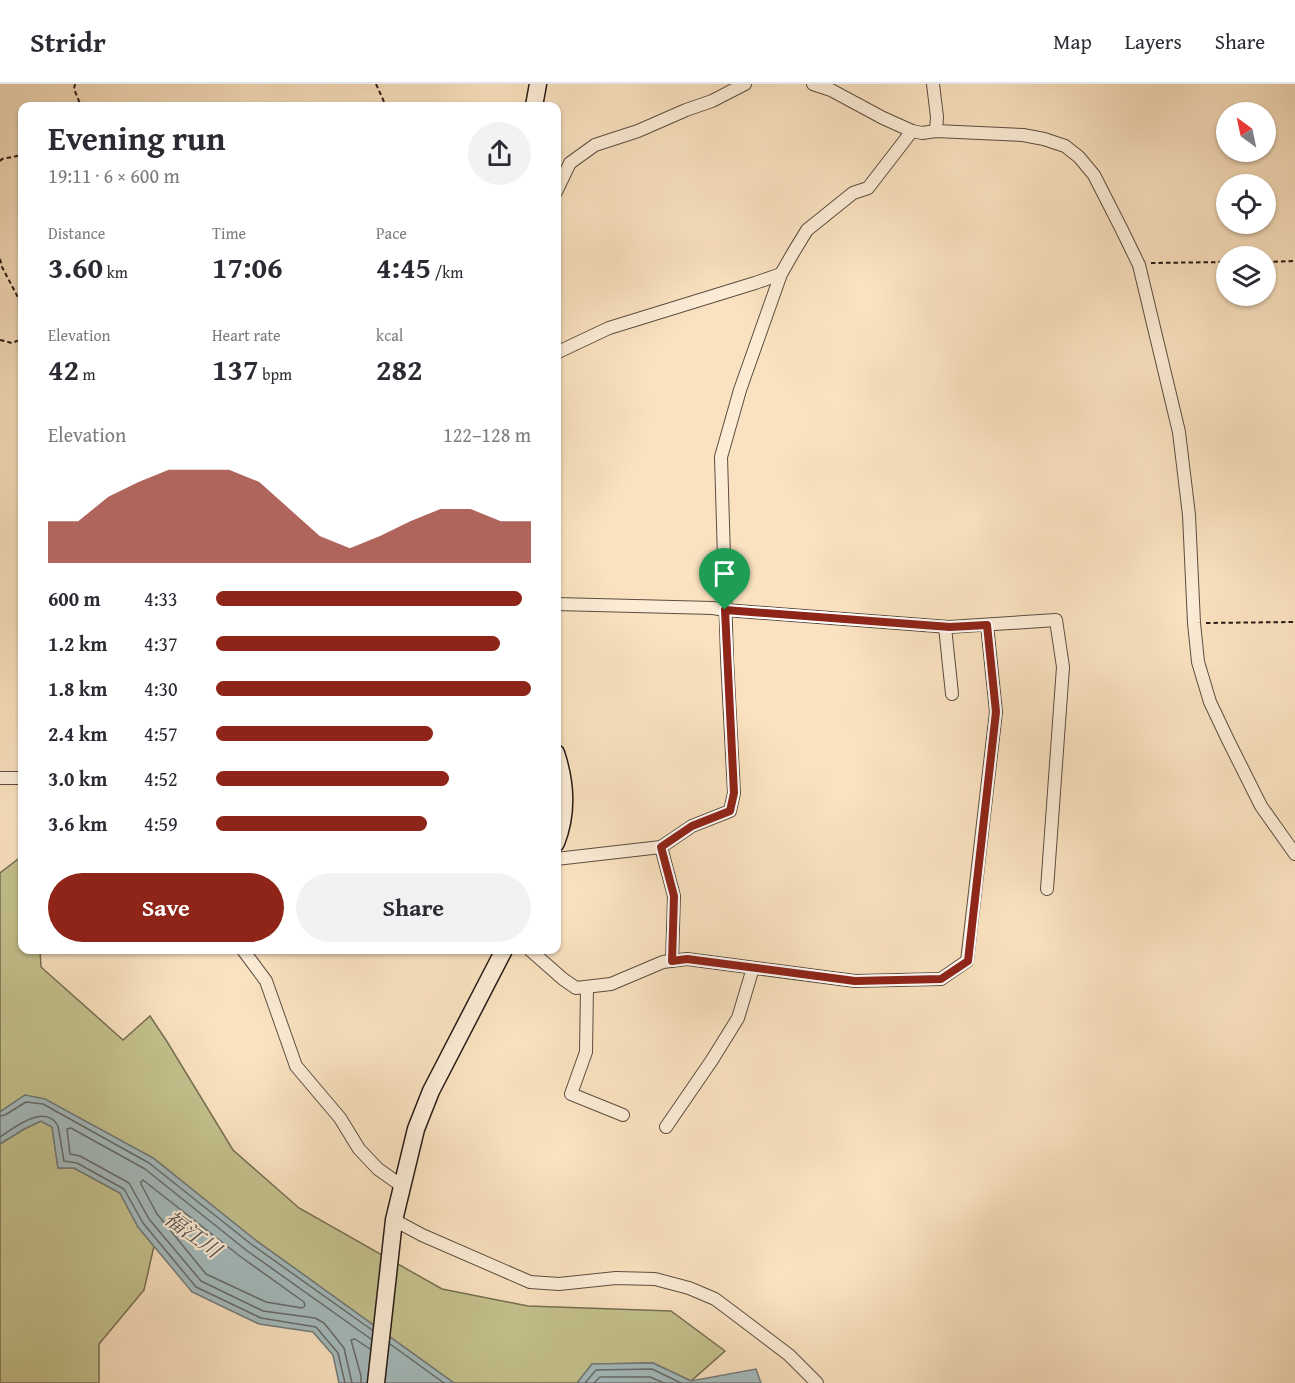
<!DOCTYPE html>
<html lang="en">
<head>
<meta charset="utf-8">
<style>
  :root { --surface:#fff; --page:#f2f2f3; --text:#2b2b33; --muted:#7c7c81; --line:#e1e1e2; --accent:#8f2418 }
  body { margin:0; font-family:"Gentium Book Plus","Noto Serif JP",serif; background:var(--page); color:var(--text); height:100vh; display:flex; flex-direction:column; font-size:22px; white-space:nowrap }
  * { box-sizing:border-box; margin:0 }
  p { font-size:20px; color:var(--muted) }
  .icon { flex:none; width:33px; height:33px; fill:none; stroke:currentColor; stroke-width:2; stroke-linecap:round; stroke-linejoin:round }
  .map { position:relative; flex:1; overflow:hidden }
  .panel { position:absolute; left:18px; top:18px; width:543px; height:852px; display:flex; flex-direction:column; background:var(--surface); border-radius:12px; box-shadow:0 2px 4px #0004 }
  .panel>* { flex:none }
  .needle { width:39px; rotate:327deg }
  .controls { position:absolute; left:1216px; top:18px; display:grid; gap:12px }
  .controls a { display:grid; place-items:center; width:60px; height:60px; border-radius:50%; background:var(--surface); box-shadow:0 2px 4px #0004; font-size:30px }
  .pin { position:absolute; display:grid; place-items:center; width:51px; height:51px; color:#fff; margin:-62px -26px; border-radius:50% 50% 50% 0; rotate:-45deg; box-shadow:0 0 6px #0007 }
  .pin .icon { rotate:45deg }
  .round { display:grid; place-items:center; flex:none; width:63px; height:63px; border-radius:32px; background:var(--page) }
  .overview { display:flex; align-items:center; justify-content:space-between; height:102px; padding:0 30px }
  h1 { font-size:33px; font-weight:700; line-height:45px }
  .figures { display:grid; grid-template-columns:repeat(3,1fr); gap:9px; height:102px; padding:6px 30px }
  .figures div { display:grid; align-content:center }
  .figures b { font-size:30px; font-weight:700 }
  .figures small { font-size:16px; font-weight:400 }
  .figures p { font-size:16px }
  .chart { height:168px; padding:12px 30px }
  .chart p { display:flex; justify-content:space-between }
  .chart svg { width:100%; height:108px; margin-top:6px; fill:var(--accent); opacity:.7 }
  .action { display:flex; gap:12px; margin-top:auto; padding:12px 30px }
  .action a { flex:1; height:69px; border-radius:36px; background:var(--accent); color:#fff; font-size:24px; font-weight:700; line-height:69px; text-align:center }
  .action a+a { background:var(--page); color:var(--text) }
  ul { padding:0 30px; list-style:none; font-size:20px }
  li { display:grid; grid-template-columns:96px 72px 1fr; align-items:center; height:45px }
  li i { height:15px; border-radius:8px; background:var(--accent) }
  header { display:flex; align-items:center; gap:36px; box-sizing:border-box; height:84px; padding:0 30px; background:var(--surface); border-bottom:2px solid var(--line) }
  header strong { font-size:28px }
  nav { display:flex; gap:33px; margin-inline-start:auto; font-size:21px }
  .map>svg:first-child { display:block }
  .green { fill:#c4c28e; stroke:#766e52; stroke-width:1.5 }
  .water { fill:#a4bbbe; stroke:#727b7b; stroke-width:1.5 }
  .lines { fill:none; stroke-linecap:round; stroke-linejoin:round }
  .shore { stroke:#666b6a; stroke-width:1.5 }
  .street-casing { stroke:#5c4d40; stroke-width:14 }
  .secondary-casing { stroke:#271b16; stroke-width:19 }
  .path { stroke:#271b16; stroke-width:2; stroke-dasharray:4.5 3; stroke-linecap:butt }
  .street { stroke:#fcecd6; stroke-width:12 }
  .secondary { stroke:#fcecd6; stroke-width:16 }
  .route-casing { stroke:#fff; stroke-width:12 }
  .route { stroke:#8f2418; stroke-width:8 }
  .labels { text-anchor:middle; dominant-baseline:central; stroke-width:4.5; stroke-linejoin:round; paint-order:stroke }
  .water-label { font-size:21px; font-style:italic; fill:#535351; stroke:#fcecd6 }
</style>
</head>
<body>
<header>
<strong>Stridr</strong>
<nav><a>Map</a><a>Layers</a><a>Share</a></nav>
</header>
<div class="map">
<svg width="1295" height="1299" viewBox="0 0 1295 1299">
  <rect width="100%" height="100%" fill="#fae2c0"/>
  <filter id="stains"><feTurbulence type="fractalNoise" baseFrequency=".00333" numOctaves="4"/><feColorMatrix values="0 0 0 0 .2 0 0 0 0 .09 0 0 0 0 .02 0 0 0 .5 -.17"/></filter>
  <radialGradient id="worn" r=".72"><stop offset=".6" stop-color="#630" stop-opacity="0"/><stop offset="1" stop-color="#630" stop-opacity=".3"/></radialGradient>
  <!-- green -->
  <g class="green">
    <path d="M 22,772 L 22,866 L 40,866 L 41,883 L 123,956 L 150,932 L 166,956 L 233,1066 L 299,1124 L 442,1205 L 528,1222 L 671,1227 L 725,1267 L 691,1297 L 653,1279 L 592,1280 L 577,1299 L 454,1299 L 254,1155 L 153,1074 L 25,1011 L 0,1028 L 0,789 Z"/>
    <path d="M 41,1037 L 52,1043 L 58,1084 L 74,1084 L 120,1109 L 138,1143 L 154,1162 L 144,1206 L 99,1260 L 99,1299 L 0,1299 L 0,1060 L 24,1045 Z"/>
  </g>
  <!-- water -->
  <g class="water">
    <path d="M 25,1011 L 45,1015 L 153,1074 L 254,1155 L 454,1299 L 339,1299 L 333,1271 L 313,1248 L 259,1240 L 192,1208 L 138,1143 L 120,1109 L 74,1084 L 58,1084 L 52,1043 L 41,1037 L 24,1045 L 0,1060 L 0,1028 Z"/>
    <path d="M 653,1279 L 691,1297 L 756,1285 L 761,1299 L 577,1299 L 592,1280 Z"/>
  </g>
  <g class="lines">
    <!-- shore -->
    <g class="shore">
      <path d="M 0,1032 L 5,1031 L 26,1018 L 43,1020 L 149,1079 L 251,1160 L 372,1246"/>
      <path d="M 0,1053 C 15,1043 45,1019 58,1042 L 64,1077 L 77,1079 L 124,1105 L 143,1139 L 196,1203 L 261,1234 L 316,1243 L 338,1269 L 345,1299"/>
      <path d="M 143,1096 L 241,1173 L 304,1218 L 305,1222 L 302,1224 L 266,1218 L 206,1190 L 157,1130 L 141,1100 L 141,1098 Z"/>
      <path d="M 390,1260 L 444,1299"/>
      <path d="M 352,1299 L 344,1264 L 324,1239 L 315,1234 L 263,1227 L 201,1197 L 149,1135 L 129,1099 L 80,1072 L 70,1070 L 67,1045 L 71,1044 L 145,1085 L 246,1166 L 371,1255"/>
      <path d="M 361,1299 L 361,1292 L 351,1256 L 355,1255 L 370,1265"/>
      <path d="M 585,1299 L 596,1286 L 652,1285 L 681,1299"/>
      <path d="M 594,1299 L 600,1293 L 650,1293 L 664,1299"/>
    </g>
    <!-- street casing -->
    <g class="street-casing">
      <g id="street">
        <path d="M 813,0 L 831,6 L 883,34 L 912,47 L 922,49 L 936,47 L 1023,51 L 1044,55 L 1065,62 L 1079,73 L 1094,91 L 1121,144 L 1139,181 L 1179,348 L 1189,431 L 1194,539 L 1198,578 L 1210,618 L 1228,656 L 1261,722 L 1295,770"/>
        <path d="M 933,0 L 937,33 L 936,47"/>
        <path d="M 556,108 L 570,79 L 595,61 L 638,47 L 686,26 L 712,17 L 745,0"/>
        <path d="M 556,269 L 609,244 L 755,199 L 781,190"/>
        <path d="M 556,520 L 713,524 L 725,526 L 949,543 L 1056,536 L 1063,583 L 1047,805"/>
        <path d="M 945,543 L 952,610"/>
        <path d="M 0,694 L 22,694"/>
        <path d="M 661,763 L 674,812 L 672,877"/>
        <path d="M 556,775 L 661,763 L 692,742 L 730,727 L 734,709 L 727,575 L 721,373 L 740,306 L 781,190 L 793,169 L 807,146 L 853,109 L 868,104 L 912,47"/>
        <path d="M 243,866 L 266,897 L 296,982 L 340,1034 L 359,1065 L 378,1085 L 402,1102"/>
        <path d="M 530,866 L 563,895 L 576,904 L 611,900 L 663,878 L 687,875 L 855,897 L 941,895 L 967,877 L 996,628 L 987,541"/>
        <path d="M 587,903 L 586,968 L 571,1010 L 623,1031"/>
        <path d="M 666,1043 L 712,976 L 738,934 L 753,884"/>
        <path d="M 394,1136 L 422,1151 L 530,1198 L 559,1200 L 616,1194 L 655,1195 L 689,1204 L 715,1215 L 739,1233 L 789,1271 L 817,1299"/>
      </g>
    </g>
    <!-- secondary casing -->
    <g class="secondary-casing">
      <g id="secondary">
        <path d="M 534,22 L 538,0"/>
        <path d="M 556,669 C 566,699 568,729 556,759"/>
        <path d="M 376,1299 L 394,1136 L 416,1045 L 431,1007 L 504,866"/>
      </g>
    </g>
    <!-- path -->
    <g class="path">
      <path d="M 75,0 L 74,5 L 81,22"/>
      <path d="M 376,0 L 385,20 L 380,22"/>
      <path d="M 0,77 L 2,75 L 22,71"/>
      <path d="M 0,175 L 2,183 L 22,221"/>
      <path d="M 1266,178 L 1295,177"/>
      <path d="M 1151,179 L 1227,178"/>
      <path d="M 0,256 L 12,259 L 22,255"/>
      <path d="M 1206,539 L 1295,538"/>
    </g>
    <!-- street -->
    <use href="#street" class="street"/>
    <!-- secondary -->
    <use href="#secondary" class="secondary"/>
  </g>
  <g class="lines">
    <!-- route casing -->
    <g class="route-casing">
      <path id="route" d="M 725,526 L 950,543 L 987,541 L 996,628 L 968,877 L 941,895 L 855,897 L 687,875 L 672,877 L 674,812 L 661,763 L 692,742 L 730,727 L 734,709 Z"/>
    </g>
    <!-- route -->
    <use href="#route" class="route"/>
  </g>
  <g class="labels">
    <!-- water labels -->
    <g class="water-label">
      <text transform="translate(193 1150) rotate(36)">福江川</text>
    </g>
  </g>
  <rect width="100%" height="100%" filter="url(#stains)"/>
  <rect width="100%" height="100%" fill="url(#worn)"/>
</svg>
<div class="controls">
<a><svg class="needle" viewBox="-14 -14 28 28"><path d="M0-13l5 13h-10z" fill="#e53935"/><path d="M0 13l5-13h-10z" fill="#7c7c81"/></svg></a>
<a><svg class="icon" aria-label="locate" viewBox="0 0 24 24"><circle cx="12" cy="12" r="6"/><path d="M12 2v4M12 18v4M2 12h4M18 12h4"/></svg></a>
<a><svg class="icon" aria-label="layers" viewBox="0 0 24 24"><path d="M12 4l9 5-9 5-9-5zM3 14l9 5 9-5"/></svg></a>
</div>
<div class="pin" style="left:725px;top:526px;background:#1e9e55"><svg class="icon" aria-label="arrive" viewBox="0 0 24 24"><path d="M6 21V4h12l-3 4 3 4H6"/></svg></div>
<section class="panel">
<div class="overview"><div><h1>Evening run</h1><p>19:11 · 6 × 600 m</p></div><a class="round"><svg class="icon" aria-label="share" viewBox="0 0 24 24"><path d="M12 15V3M7 8l5-5 5 5M5 13v7h14v-7"/></svg></a></div>
<div class="figures">
<div><p>Distance</p><b>3.60<small> km</small></b></div>
<div><p>Time</p><b>17:06</b></div>
<div><p>Pace</p><b>4:45<small> /km</small></b></div>
</div>
<div class="figures">
<div><p>Elevation</p><b>42<small> m</small></b></div>
<div><p>Heart rate</p><b>137<small> bpm</small></b></div>
<div><p>kcal</p><b>282</b></div>
</div>
<div class="chart"><p><span>Elevation</span>122–128 m</p>
<svg viewBox="0 0 160 44" preserveAspectRatio="none"><path d="M0 44V27L10 27L20 17L30 11L40 6L50 6L60 6L70 11L80 22L90 33L100 38L110 33L120 27L130 22L140 22L150 27L160 27V44z"/></svg>
</div>
<ul>
<li><b>600 m</b>4:33<i style="width:97%"></i></li>
<li><b>1.2 km</b>4:37<i style="width:90%"></i></li>
<li><b>1.8 km</b>4:30<i style="width:100%"></i></li>
<li><b>2.4 km</b>4:57<i style="width:69%"></i></li>
<li><b>3.0 km</b>4:52<i style="width:74%"></i></li>
<li><b>3.6 km</b>4:59<i style="width:67%"></i></li>
</ul>
<div class="action"><a>Save</a><a>Share</a></div>
</section>
</div>
</body>
</html>
